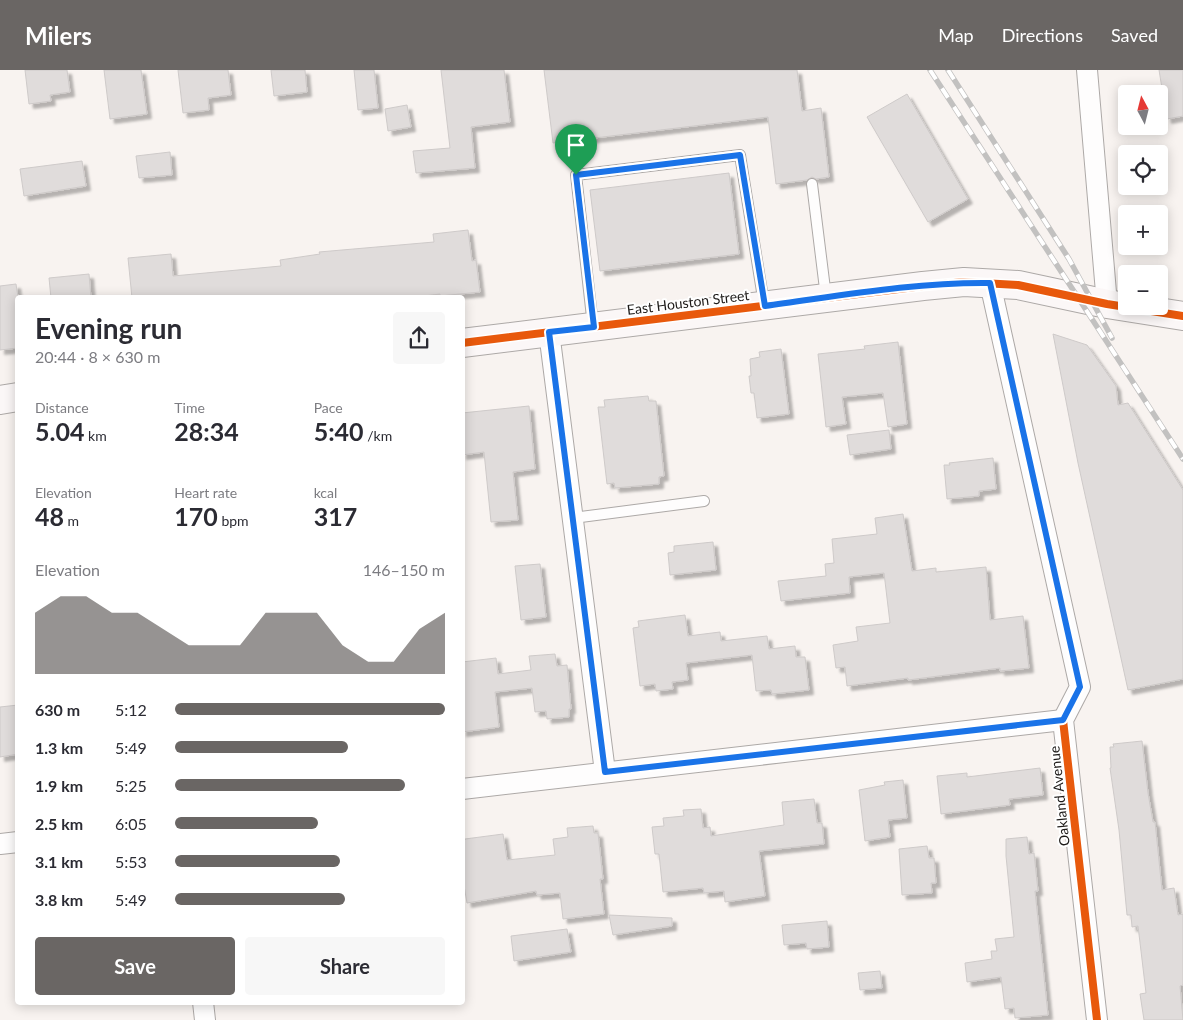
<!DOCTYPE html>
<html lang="en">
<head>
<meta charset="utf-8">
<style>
  :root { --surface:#fff; --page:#f7f7f7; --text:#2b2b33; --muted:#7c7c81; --accent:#6a6664 }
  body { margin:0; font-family:Lato,sans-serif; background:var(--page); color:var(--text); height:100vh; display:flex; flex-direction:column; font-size:19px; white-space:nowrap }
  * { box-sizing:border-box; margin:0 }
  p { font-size:16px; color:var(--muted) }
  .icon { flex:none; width:28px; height:28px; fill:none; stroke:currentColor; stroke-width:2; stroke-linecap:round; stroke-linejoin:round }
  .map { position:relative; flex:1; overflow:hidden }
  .drawer { position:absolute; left:15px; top:225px; width:450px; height:710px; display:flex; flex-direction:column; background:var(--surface); border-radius:5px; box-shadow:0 2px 12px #0003 }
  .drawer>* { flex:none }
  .needle { width:32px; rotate:353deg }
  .controls { position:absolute; left:1118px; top:15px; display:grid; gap:10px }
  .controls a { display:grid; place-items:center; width:50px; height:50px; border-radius:5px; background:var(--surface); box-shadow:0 2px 12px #0003; font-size:25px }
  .pin { position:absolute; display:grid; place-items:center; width:42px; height:42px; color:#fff; margin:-51px -21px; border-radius:50% 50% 50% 0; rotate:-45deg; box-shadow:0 0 5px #0007 }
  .pin .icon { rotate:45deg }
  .round { display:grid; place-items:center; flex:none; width:52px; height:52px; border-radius:5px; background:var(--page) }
  .overview { display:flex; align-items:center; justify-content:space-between; height:85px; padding:0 20px }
  h1 { font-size:28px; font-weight:700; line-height:38px }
  .metrics { display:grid; grid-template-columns:repeat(3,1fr); gap:8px; height:85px; padding:5px 20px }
  .metrics div { display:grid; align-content:center }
  .metrics b { font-size:25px; font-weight:700 }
  .metrics small { font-size:14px; font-weight:400 }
  .metrics p { font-size:14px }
  .chart { height:140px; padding:10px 20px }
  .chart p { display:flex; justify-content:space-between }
  .chart svg { width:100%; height:90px; margin-top:5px; fill:var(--accent); opacity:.7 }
  .primary-button { display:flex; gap:10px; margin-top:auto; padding:10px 20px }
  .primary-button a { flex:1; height:58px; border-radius:5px; background:var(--accent); color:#fff; font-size:20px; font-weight:700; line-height:58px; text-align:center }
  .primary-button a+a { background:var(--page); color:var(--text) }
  ul { padding:0 20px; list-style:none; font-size:16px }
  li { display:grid; grid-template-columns:80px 60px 1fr; align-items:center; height:38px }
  li i { height:12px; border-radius:6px; background:var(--accent) }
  header { display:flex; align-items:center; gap:30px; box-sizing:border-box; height:70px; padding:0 25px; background:var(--accent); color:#fff }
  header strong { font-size:24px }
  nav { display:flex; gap:28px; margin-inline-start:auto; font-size:18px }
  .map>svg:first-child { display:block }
  .building { fill:#e0dcdb; stroke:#cecac9; filter:url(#shadow) }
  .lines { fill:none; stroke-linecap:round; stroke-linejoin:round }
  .lane-casing { stroke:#ada9a7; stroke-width:12 }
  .street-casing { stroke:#ada9a7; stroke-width:22 }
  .secondary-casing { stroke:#ada9a7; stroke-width:30 }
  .lane { stroke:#fefdfd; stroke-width:10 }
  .street { stroke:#fefdfd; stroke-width:20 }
  .secondary { stroke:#fbf7f7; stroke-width:28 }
  .rail-casing { stroke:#c2c1c0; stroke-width:5.5 }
  .rail { stroke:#fff; stroke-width:4; stroke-dasharray:11; stroke-linecap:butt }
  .cycleway-casing { stroke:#fff; stroke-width:11 }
  .cycleway { stroke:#e8590c; stroke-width:8 }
  .route-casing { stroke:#fff; stroke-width:10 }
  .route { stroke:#1a73e8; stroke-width:6 }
  .labels { text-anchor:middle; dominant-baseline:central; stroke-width:4; stroke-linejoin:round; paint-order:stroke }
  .street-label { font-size:14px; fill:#1d1a18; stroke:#fff }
</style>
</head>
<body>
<header>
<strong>Milers</strong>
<nav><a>Map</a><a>Directions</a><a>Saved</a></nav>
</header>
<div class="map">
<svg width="1183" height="950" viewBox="0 0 1183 950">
  <defs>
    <filter id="shadow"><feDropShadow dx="4.5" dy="4.5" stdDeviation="1" flood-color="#0004"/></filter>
  </defs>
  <rect width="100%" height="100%" fill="#f8f3f0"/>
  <!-- building -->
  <g class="building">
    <path d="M 25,0 L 67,0 L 70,22 L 50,25 L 51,31 L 29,34 Z"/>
    <path d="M 104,0 L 141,0 L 147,44 L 110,49 Z"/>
    <path d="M 178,0 L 228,0 L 231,25 L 208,28 L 209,40 L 183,43 Z"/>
    <path d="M 271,0 L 305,0 L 307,22 L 274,26 Z"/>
    <path d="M 354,0 L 374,0 L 378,38 L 358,40 Z"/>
    <path d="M 441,0 L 504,0 L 510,52 L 471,57 L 475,98 L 416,103 L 413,81 L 450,78 Z"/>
    <path d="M 544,0 L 797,0 L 802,41 L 821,38 L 829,107 L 816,109 L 812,107 L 807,110 L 776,114 L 768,47 L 553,73 Z"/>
    <path d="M 1159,0 L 1183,0 L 1183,46 L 1167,49 Z"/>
    <path d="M 907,24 L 968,129 L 928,152 L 867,47 Z"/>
    <path d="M 407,35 L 411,57 L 388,61 L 385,39 Z"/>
    <path d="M 170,82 L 172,105 L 139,108 L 136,86 Z"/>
    <path d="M 82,91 L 86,116 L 24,126 L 20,99 Z"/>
    <path d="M 729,103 L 739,184 L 600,201 L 590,120 Z"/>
    <path d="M 468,160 L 472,191 L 476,190 L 480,222 L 440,226 L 440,224 L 409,228 L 132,228 L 128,188 L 171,184 L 173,206 L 281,196 L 280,190 L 320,184 L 319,182 L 434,172 L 433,164 Z"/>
    <path d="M 89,204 L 91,228 L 51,228 L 49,208 Z"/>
    <path d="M 16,214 L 18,227 L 18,278 L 0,280 L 0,216 Z"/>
    <path d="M 1053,264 L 1087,275 L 1116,316 L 1118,335 L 1128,333 L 1183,420 L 1183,609 L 1128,620 L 1078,393 Z"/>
    <path d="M 898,272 L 907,354 L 888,357 L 883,323 L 842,327 L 846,354 L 826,357 L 818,284 L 865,279 L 864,276 Z"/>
    <path d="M 781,279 L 789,344 L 757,348 L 754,323 L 751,323 L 749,306 L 751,306 L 750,289 L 760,287 L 759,282 Z"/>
    <path d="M 648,326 L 649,331 L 656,331 L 664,406 L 659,407 L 659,414 L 615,418 L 614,413 L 607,414 L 598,337 L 605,337 L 604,330 Z"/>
    <path d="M 529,336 L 535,399 L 513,402 L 518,450 L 491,452 L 484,382 L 462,385 L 462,343 Z"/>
    <path d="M 889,360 L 891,379 L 850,385 L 847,365 Z"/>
    <path d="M 993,388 L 996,419 L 979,421 L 979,426 L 947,429 L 944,395 L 950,395 L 949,393 Z"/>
    <path d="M 903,444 L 912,501 L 936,498 L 936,502 L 986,497 L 990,550 L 1023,546 L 1029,598 L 1000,601 L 1000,598 L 908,610 L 908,608 L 847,616 L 845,597 L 836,598 L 833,575 L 858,571 L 856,557 L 890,553 L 884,503 L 849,507 L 850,523 L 781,531 L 778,511 L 826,506 L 825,494 L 834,493 L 832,469 L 877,464 L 875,448 Z"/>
    <path d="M 713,472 L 716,500 L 670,505 L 668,483 L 674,482 L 674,476 Z"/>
    <path d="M 540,494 L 546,547 L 521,550 L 515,496 Z"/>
    <path d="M 685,545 L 688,566 L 720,562 L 721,571 L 767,566 L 769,579 L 795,576 L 796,587 L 805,587 L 809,620 L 772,624 L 771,620 L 756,621 L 752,585 L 686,593 L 688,610 L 672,612 L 673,619 L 656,621 L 655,614 L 640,616 L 633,558 L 639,557 L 638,551 Z"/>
    <path d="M 555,584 L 557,596 L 567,595 L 571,639 L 569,639 L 569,647 L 547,649 L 546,641 L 535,642 L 532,618 L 495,622 L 499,657 L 462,662 L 462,592 L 496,588 L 498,604 L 531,600 L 529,586 Z"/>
    <path d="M 18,635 L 18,684 L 0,687 L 0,637 Z"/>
    <path d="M 1142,671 L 1148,723 L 1153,752 L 1155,752 L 1162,820 L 1174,818 L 1178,845 L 1183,844 L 1183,915 L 1180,916 L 1183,950 L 1144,950 L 1140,924 L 1146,923 L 1138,856 L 1132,857 L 1131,845 L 1127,845 L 1119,760 L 1110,698 L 1111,698 L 1110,677 L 1114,677 L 1113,674 Z"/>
    <path d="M 1040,698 L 1043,725 L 1009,729 L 1010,735 L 941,744 L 937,706 L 967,703 L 967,707 Z"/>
    <path d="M 903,710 L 907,748 L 888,750 L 890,767 L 865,771 L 859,720 L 885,715 L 884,712 Z"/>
    <path d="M 814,729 L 817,753 L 822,753 L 824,774 L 759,781 L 765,826 L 725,832 L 724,821 L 704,823 L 703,818 L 663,822 L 659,784 L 655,784 L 652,757 L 664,756 L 663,748 L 684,746 L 683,740 L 701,739 L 703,758 L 710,757 L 711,766 L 784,755 L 782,732 Z"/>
    <path d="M 593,756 L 594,763 L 598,763 L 603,809 L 600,809 L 604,844 L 563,849 L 560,823 L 537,825 L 536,821 L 467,833 L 462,804 L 462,770 L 465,770 L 465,769 L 503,764 L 507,790 L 555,785 L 553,769 L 568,767 L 567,758 Z"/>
    <path d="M 1027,767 L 1029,784 L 1034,783 L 1038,821 L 1035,821 L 1048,945 L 1015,948 L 1014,938 L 1005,939 L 1001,907 L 967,912 L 965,893 L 992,889 L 991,881 L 997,881 L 995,869 L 1014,867 L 1006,786 L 1006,769 Z"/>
    <path d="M 927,776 L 929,788 L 934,788 L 936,813 L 931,813 L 932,823 L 902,825 L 899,779 Z"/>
    <path d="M 609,845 L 672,848 L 672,856 L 613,865 Z"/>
    <path d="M 827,851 L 829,877 L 807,879 L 806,873 L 784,875 L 782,855 Z"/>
    <path d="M 567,859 L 571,882 L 514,891 L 511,866 Z"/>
    <path d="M 880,901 L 882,918 L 860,920 L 858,903 Z"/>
  </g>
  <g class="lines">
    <!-- lane casing -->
    <g class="lane-casing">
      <g id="lane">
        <path d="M 812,114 L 826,227"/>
        <path d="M 593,256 L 576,105 L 740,85 L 764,234"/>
        <path d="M 573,448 L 704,431"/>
      </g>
    </g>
    <!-- street casing -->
    <g class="street-casing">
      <g id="street">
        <path d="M 1087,0 L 1107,234"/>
        <path d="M 990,213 L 1080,617 L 1063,650 L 1097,950"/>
        <path d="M 549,262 L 605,702"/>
        <path d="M 462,719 L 1063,650"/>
        <path d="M 0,774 L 18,772"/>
        <path d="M 203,932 L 205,950"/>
      </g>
    </g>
    <!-- secondary casing -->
    <g class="secondary-casing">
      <g id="secondary">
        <path d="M 462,273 L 923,216 L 964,212 L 1018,215 L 1107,234 L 1183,246"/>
        <path d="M 0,330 L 18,327"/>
      </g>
    </g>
    <!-- lane -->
    <use href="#lane" class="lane"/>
    <!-- street -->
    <use href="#street" class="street"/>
    <!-- secondary -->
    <use href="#secondary" class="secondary"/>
    <!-- rail casing -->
    <g class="rail-casing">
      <g id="rail">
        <path d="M 930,0 L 1183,389"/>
        <path d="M 948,0 L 1069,189 L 1112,268"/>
      </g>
    </g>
    <!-- rail -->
    <use href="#rail" class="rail"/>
    <!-- cycleway casing -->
    <g class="cycleway-casing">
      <g id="cycleway">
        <path d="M 990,213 L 1080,617 L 1063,650 L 1097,950"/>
        <path d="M 462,273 L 923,216 L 964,212 L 1018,215 L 1107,234 L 1183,246"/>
      </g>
    </g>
    <!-- cycleway -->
    <use href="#cycleway" class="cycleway"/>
  </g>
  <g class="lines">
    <!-- route casing -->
    <g class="route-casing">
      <path id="route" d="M 740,85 L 765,236 C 839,226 914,212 990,213 L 1080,617 L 1063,650 L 605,702 L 549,262 L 594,257 L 576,105 Z"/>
    </g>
    <!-- route -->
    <use href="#route" class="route"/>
  </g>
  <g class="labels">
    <!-- street labels -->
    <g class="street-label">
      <text transform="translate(688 232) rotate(-7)">East Houston Street</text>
      <text transform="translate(1059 726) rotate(-96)">Oakland Avenue</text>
    </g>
  </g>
</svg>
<div class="controls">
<a><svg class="needle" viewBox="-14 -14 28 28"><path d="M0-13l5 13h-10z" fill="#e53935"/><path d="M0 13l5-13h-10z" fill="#7c7c81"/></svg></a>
<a><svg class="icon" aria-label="locate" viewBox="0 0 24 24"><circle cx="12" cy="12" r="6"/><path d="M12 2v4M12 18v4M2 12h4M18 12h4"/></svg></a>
<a>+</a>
<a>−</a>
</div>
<div class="pin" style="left:576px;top:105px;background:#1e9e55"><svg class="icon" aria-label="arrive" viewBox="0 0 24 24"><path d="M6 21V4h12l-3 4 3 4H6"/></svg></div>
<section class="drawer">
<div class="overview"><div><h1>Evening run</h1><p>20:44 · 8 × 630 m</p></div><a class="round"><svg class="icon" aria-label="share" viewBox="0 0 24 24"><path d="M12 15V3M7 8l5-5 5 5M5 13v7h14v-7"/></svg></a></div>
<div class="metrics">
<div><p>Distance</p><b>5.04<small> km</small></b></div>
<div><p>Time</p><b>28:34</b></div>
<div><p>Pace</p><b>5:40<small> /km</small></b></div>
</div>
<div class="metrics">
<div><p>Elevation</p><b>48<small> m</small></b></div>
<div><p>Heart rate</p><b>170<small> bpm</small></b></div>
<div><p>kcal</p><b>317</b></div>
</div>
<div class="chart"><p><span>Elevation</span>146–150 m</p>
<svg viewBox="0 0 160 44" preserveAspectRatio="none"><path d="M0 44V14L10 6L20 6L30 14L40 14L50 22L60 30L70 30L80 30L90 14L100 14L110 14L120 30L130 38L140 38L150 22L160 14V44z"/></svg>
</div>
<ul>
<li><b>630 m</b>5:12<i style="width:100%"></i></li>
<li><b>1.3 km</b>5:49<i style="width:64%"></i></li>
<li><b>1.9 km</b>5:25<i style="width:85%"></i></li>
<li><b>2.5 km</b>6:05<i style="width:53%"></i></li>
<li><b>3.1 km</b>5:53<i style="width:61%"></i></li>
<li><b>3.8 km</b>5:49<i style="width:63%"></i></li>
</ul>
<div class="primary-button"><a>Save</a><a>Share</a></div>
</section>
</div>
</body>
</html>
